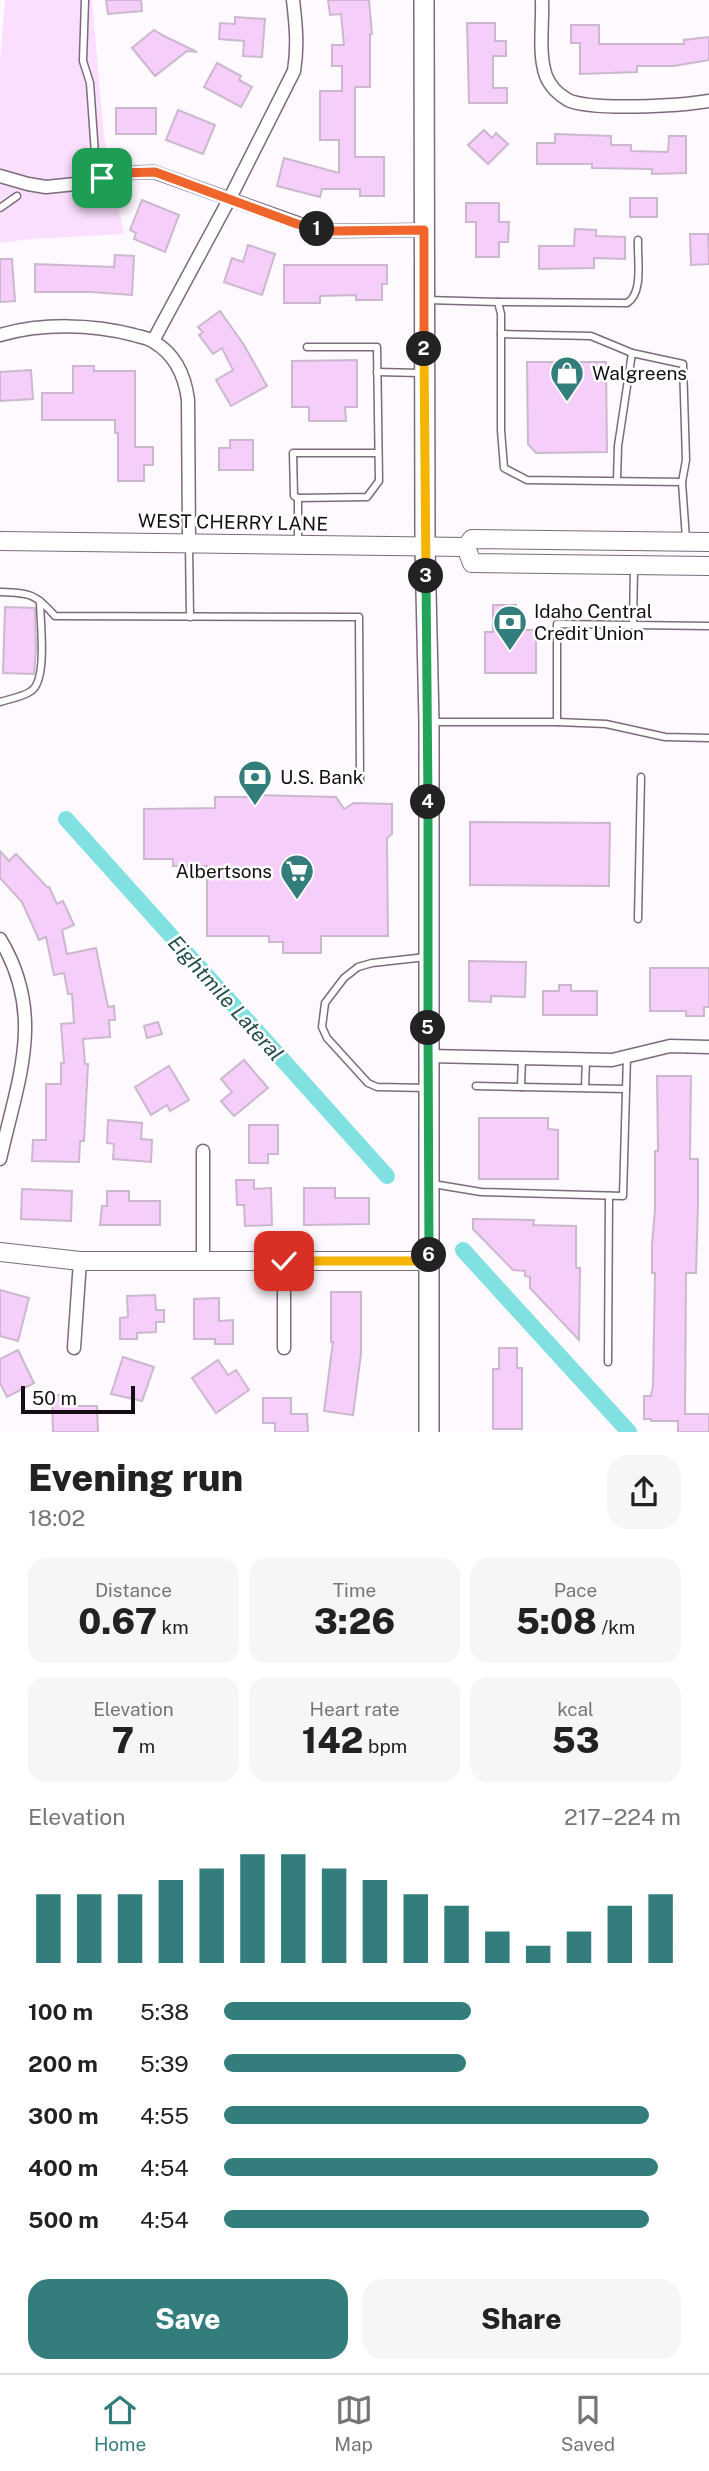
<!DOCTYPE html>
<html lang="en">
<head>
<meta charset="utf-8">
<style>
  :root { --surface:#fff; --page:#f6f6f6; --text:#222; --muted:#767676; --line:#e0e0e0; --accent:#347d7d }
  body { margin:0; font-family:"Public Sans",sans-serif; background:var(--page); color:var(--text); height:100vh; display:flex; flex-direction:column; font-size:26px; white-space:nowrap }
  * { box-sizing:border-box; margin:0 }
  p { font-size:23px; color:var(--muted) }
  .icon { flex:none; width:38px; height:38px; fill:none; stroke:currentColor; stroke-width:2; stroke-linecap:round; stroke-linejoin:round }
  .map { position:relative; height:1432px; overflow:hidden }
  .panel { display:flex; flex-direction:column; background:var(--surface); flex:1 }
  .panel>* { flex:none }
  .scale { position:absolute; left:21px; bottom:18px; width:114px; box-sizing:border-box; padding-left:7px; border:4px solid #140d14; border-top:0; font-size:19px; line-height:24px; white-space:nowrap; color:#140d14; -webkit-text-stroke:5px #fff; paint-order:stroke }
  .pin { position:absolute; display:grid; place-items:center; width:60px; height:60px; color:#fff; margin:-30px; border-radius:14px; box-shadow:0 4px 10px #0006 }
  .km { position:absolute; width:35px; height:35px; margin:-18px; border-radius:50%; background:#222; color:#fff; font-size:19px; line-height:35px; text-align:center }
  .round { display:grid; place-items:center; flex:none; width:74px; height:74px; border-radius:21px; background:var(--page) }
  .summary { display:flex; align-items:center; justify-content:space-between; height:119px; padding:0 28px }
  h1 { font-size:38px; font-weight:800; line-height:52px }
  .stats { display:grid; grid-template-columns:repeat(3,1fr); gap:10px; height:119px; padding:7px 28px }
  .stats div { display:grid; align-content:center; border-radius:18px; background:var(--page); text-align:center }
  .stats b { font-size:35px; font-weight:800 }
  .stats small { font-size:19px; font-weight:400 }
  .stats p { font-size:19px }
  .chart { height:196px; padding:14px 28px }
  .chart p { display:flex; justify-content:space-between }
  .chart svg { width:100%; height:126px; margin-top:7px; stroke:var(--accent); stroke-width:6 }
  .primary-button { display:flex; gap:14px; margin-top:auto; padding:14px 28px }
  .primary-button a { flex:1; height:80px; border-radius:21px; background:var(--accent); color:#fff; font-size:28px; font-weight:800; line-height:80px; text-align:center }
  .primary-button a+a { background:var(--page); color:var(--text) }
  ul { padding:0 28px; list-style:none; font-size:23px }
  li { display:grid; grid-template-columns:112px 84px 1fr; align-items:center; height:52px }
  li i { height:18px; border-radius:9px; background:var(--accent) }
  .tabs { display:flex; justify-content:space-around; align-items:center; height:98px; border-top:2px solid var(--line); background:var(--surface); font-size:19px; color:var(--muted) }
  .tabs a { display:grid; justify-items:center; gap:4px }
  .tabs .on { color:var(--accent) }
  .map>svg:first-child { display:block }
  .green { fill:#fbdffe }
  .lines { fill:none; stroke-linecap:round; stroke-linejoin:round }
  .canal { stroke:#81e1e1; stroke-width:16 }
  .building { fill:#f6cefa; stroke:#ccb8ce; stroke-width:2 }
  .lane-casing { stroke:#7c6a7d; stroke-width:9 }
  .street-casing { stroke:#7c6a7d; stroke-width:15 }
  .secondary-casing { stroke:#7c6a7d; stroke-width:20 }
  .primary-casing { stroke:#7c6a7d; stroke-width:22 }
  .lane { stroke:#fff; stroke-width:6 }
  .street { stroke:#fff; stroke-width:12 }
  .secondary { stroke:#fff; stroke-width:18 }
  .primary { stroke:#fff; stroke-width:19 }
  .split-1-casing { stroke:#fff; stroke-width:14 }
  .split-2-casing { stroke:#fff; stroke-width:14 }
  .split-3-casing { stroke:#fff; stroke-width:14 }
  .split-4-casing { stroke:#fff; stroke-width:14 }
  .split-5-casing { stroke:#fff; stroke-width:14 }
  .split-6-casing { stroke:#fff; stroke-width:14 }
  .split-7-casing { stroke:#fff; stroke-width:14 }
  .split-1 { stroke:#f0652b; stroke-width:9 }
  .split-2 { stroke:#f0652b; stroke-width:9 }
  .split-3 { stroke:#f5b400; stroke-width:9 }
  .split-4 { stroke:#22a559; stroke-width:9 }
  .split-5 { stroke:#22a559; stroke-width:9 }
  .split-6 { stroke:#22a559; stroke-width:9 }
  .split-7 { stroke:#f5b400; stroke-width:9 }
  .labels { text-anchor:middle; dominant-baseline:central; stroke-width:5; stroke-linejoin:round; paint-order:stroke }
  .poi-label { font-size:19px; fill:#140d14; stroke:#fff; text-anchor:start }
  .street-label { font-size:19px; fill:#140d14; stroke:#fff }
  .water-label { font-size:21px; font-style:italic; fill:#224e4e; stroke:#fff }
</style>
</head>
<body>
<div class="map">
<svg width="709" height="1432" viewBox="0 0 709 1432">
  <rect width="100%" height="100%" fill="#fef9fe"/>
  <!-- green -->
  <path class="green" d="M 5,0 L 92,0 L 104,137 L 124,234 L 30,239 L 0,243 L 0,61 Z"/>
  <g class="lines">
    <!-- canal -->
    <g class="canal">
      <path d="M 66,819 L 387,1176"/>
      <path d="M 463,1250 L 629,1432"/>
    </g>
  </g>
  <!-- building -->
  <g class="building">
    <path d="M 106,0 L 141,0 L 142,11 L 108,14 Z"/>
    <path d="M 328,0 L 369,0 L 372,34 L 370,34 L 370,87 L 355,87 L 355,157 L 384,157 L 384,196 L 360,196 L 360,189 L 322,189 L 320,197 L 277,186 L 284,158 L 339,173 L 339,140 L 320,140 L 320,91 L 342,91 L 342,66 L 332,66 L 332,45 L 344,45 L 341,14 L 330,15 Z"/>
    <path d="M 235,17 L 265,19 L 262,57 L 243,56 L 244,41 L 219,39 L 220,23 L 235,24 Z"/>
    <path d="M 467,23 L 495,23 L 495,41 L 506,41 L 506,56 L 493,56 L 493,88 L 507,88 L 507,103 L 469,103 Z"/>
    <path d="M 571,25 L 599,25 L 599,44 L 684,44 L 684,40 L 709,37 L 709,60 L 674,66 L 637,66 L 637,72 L 580,74 L 580,43 L 571,43 Z"/>
    <path d="M 154,30 L 164,36 L 197,52 L 187,51 L 155,76 L 132,48 Z"/>
    <path d="M 217,63 L 241,76 L 239,80 L 252,87 L 241,107 L 204,87 Z"/>
    <rect x="116" y="108" width="40" height="26"/>
    <path d="M 178,110 L 215,125 L 203,154 L 166,140 Z"/>
    <path d="M 484,130 L 492,138 L 496,133 L 508,144 L 488,164 L 468,145 Z"/>
    <path d="M 555,134 L 611,136 L 611,145 L 631,145 L 631,151 L 668,152 L 669,136 L 686,136 L 686,173 L 652,174 L 652,169 L 592,168 L 592,164 L 537,164 L 537,143 L 555,143 Z"/>
    <rect x="630" y="198" width="27" height="19"/>
    <path d="M 142,200 L 179,215 L 165,252 L 134,239 L 136,233 L 130,230 Z"/>
    <path d="M 466,203 L 499,203 L 499,222 L 509,222 L 508,242 L 499,242 L 499,257 L 476,257 L 476,222 L 466,222 Z"/>
    <path d="M 575,229 L 596,230 L 596,236 L 625,237 L 625,259 L 594,258 L 594,268 L 539,269 L 539,246 L 574,246 Z"/>
    <path d="M 690,234 L 708,234 L 709,264 L 691,265 Z"/>
    <path d="M 248,245 L 275,254 L 262,295 L 224,282 L 232,258 L 243,262 Z"/>
    <path d="M 115,255 L 134,256 L 132,295 L 91,292 L 35,292 L 35,264 L 114,267 Z"/>
    <path d="M 0,259 L 12,259 L 15,301 L 0,302 Z"/>
    <path d="M 284,265 L 387,265 L 387,284 L 382,284 L 382,300 L 356,300 L 356,295 L 320,296 L 320,303 L 284,303 Z"/>
    <path d="M 220,311 L 244,345 L 267,386 L 231,406 L 216,380 L 233,370 L 222,348 L 213,354 L 199,335 L 203,332 L 198,327 Z"/>
    <path d="M 357,360 L 357,407 L 345,407 L 346,421 L 309,421 L 309,407 L 292,407 L 292,361 Z"/>
    <path d="M 527,362 L 606,362 L 607,452 L 536,453 L 528,444 Z"/>
    <path d="M 73,366 L 94,366 L 94,371 L 135,371 L 135,447 L 153,447 L 153,465 L 144,465 L 144,481 L 118,481 L 118,433 L 115,433 L 115,420 L 42,420 L 42,393 L 73,393 Z"/>
    <path d="M 31,370 L 33,399 L 0,401 L 0,372 Z"/>
    <path d="M 230,440 L 253,440 L 253,470 L 219,470 L 219,448 L 230,448 Z"/>
    <path d="M 493,605 L 516,605 L 516,630 L 536,630 L 536,673 L 485,673 L 485,632 L 493,632 Z"/>
    <path d="M 5,607 L 35,608 L 36,649 L 34,674 L 3,673 Z"/>
    <path d="M 252,795 L 336,797 L 344,809 L 354,803 L 392,804 L 392,834 L 387,838 L 388,936 L 321,936 L 321,953 L 283,953 L 283,942 L 269,942 L 269,936 L 207,936 L 207,866 L 173,866 L 173,859 L 144,859 L 144,809 L 215,808 L 215,797 L 248,797 Z"/>
    <path d="M 470,822 L 610,823 L 609,886 L 470,885 Z"/>
    <path d="M 0,851 L 9,861 L 16,854 L 47,887 L 49,887 L 57,904 L 63,901 L 74,925 L 62,930 L 67,954 L 96,948 L 108,1007 L 114,1006 L 115,1020 L 109,1020 L 110,1037 L 83,1039 L 85,1064 L 88,1064 L 84,1141 L 80,1141 L 79,1162 L 32,1161 L 33,1140 L 46,1140 L 46,1084 L 61,1084 L 61,1063 L 64,1063 L 61,1024 L 74,1023 L 72,994 L 68,994 L 64,973 L 54,975 L 46,937 L 39,940 L 22,902 L 0,878 Z"/>
    <path d="M 469,961 L 526,962 L 525,997 L 491,996 L 491,1002 L 469,1001 Z"/>
    <path d="M 650,968 L 709,968 L 709,1007 L 704,1007 L 704,1016 L 686,1016 L 686,1011 L 650,1011 Z"/>
    <path d="M 559,985 L 571,985 L 571,991 L 597,991 L 597,1015 L 543,1015 L 543,991 L 559,991 Z"/>
    <path d="M 158,1022 L 162,1034 L 147,1038 L 144,1026 Z"/>
    <path d="M 244,1060 L 268,1088 L 234,1116 L 221,1101 L 232,1092 L 221,1079 Z"/>
    <path d="M 169,1066 L 189,1100 L 170,1111 L 167,1105 L 151,1115 L 135,1087 Z"/>
    <path d="M 657,1076 L 691,1076 L 690,1159 L 698,1159 L 698,1204 L 696,1273 L 686,1273 L 685,1414 L 709,1414 L 709,1432 L 678,1432 L 678,1421 L 651,1421 L 651,1419 L 644,1419 L 644,1396 L 651,1396 L 653,1386 L 655,1273 L 652,1273 L 652,1244 L 655,1210 L 655,1151 L 658,1151 Z"/>
    <path d="M 479,1118 L 548,1118 L 548,1129 L 558,1130 L 558,1179 L 479,1179 Z"/>
    <path d="M 108,1120 L 142,1123 L 141,1139 L 152,1140 L 151,1162 L 113,1159 L 114,1144 L 107,1143 Z"/>
    <path d="M 249,1125 L 278,1125 L 278,1154 L 268,1154 L 268,1163 L 249,1163 Z"/>
    <path d="M 236,1180 L 254,1180 L 254,1189 L 271,1188 L 272,1225 L 245,1226 L 244,1205 L 237,1205 Z"/>
    <path d="M 304,1188 L 335,1188 L 335,1198 L 369,1198 L 369,1224 L 304,1225 Z"/>
    <path d="M 22,1189 L 72,1191 L 71,1221 L 21,1219 Z"/>
    <path d="M 107,1191 L 129,1191 L 129,1201 L 160,1201 L 160,1225 L 100,1225 L 102,1206 L 107,1206 Z"/>
    <path d="M 473,1219 L 534,1220 L 533,1225 L 576,1226 L 576,1268 L 580,1268 L 579,1340 L 530,1288 L 530,1277 L 525,1276 L 525,1271 L 513,1270 L 473,1229 Z"/>
    <path d="M 0,1290 L 29,1298 L 18,1341 L 0,1336 Z"/>
    <path d="M 331,1292 L 361,1292 L 361,1354 L 353,1415 L 324,1411 L 333,1342 L 331,1342 Z"/>
    <path d="M 155,1295 L 156,1310 L 164,1310 L 164,1322 L 156,1322 L 156,1332 L 137,1333 L 137,1339 L 120,1339 L 120,1318 L 128,1317 L 127,1296 Z"/>
    <path d="M 219,1298 L 219,1321 L 233,1320 L 233,1344 L 215,1344 L 215,1339 L 194,1339 L 194,1299 Z"/>
    <path d="M 499,1348 L 517,1348 L 517,1368 L 522,1368 L 522,1429 L 493,1429 L 493,1369 L 499,1369 Z"/>
    <path d="M 18,1350 L 34,1383 L 7,1397 L 0,1383 L 0,1359 Z"/>
    <path d="M 123,1357 L 154,1367 L 142,1401 L 111,1394 Z"/>
    <path d="M 218,1360 L 228,1375 L 236,1370 L 249,1390 L 216,1413 L 192,1378 Z"/>
    <path d="M 52,1395 L 74,1395 L 74,1406 L 97,1406 L 98,1432 L 53,1432 Z"/>
    <path d="M 263,1398 L 291,1398 L 291,1414 L 307,1414 L 308,1432 L 275,1432 L 275,1423 L 263,1423 Z"/>
  </g>
  <g class="lines">
    <!-- lane casing -->
    <g class="lane-casing">
      <g id="lane">
        <path d="M 85,0 L 83,61 L 90,83 L 95,154 L 102,178"/>
        <path d="M 0,208 L 17,196"/>
        <path d="M 427,300 L 498,302 L 501,314 L 501,430 L 504,468 L 527,480 L 682,482 L 686,539"/>
        <path d="M 498,302 L 627,303 C 644,293 637,258 638,240"/>
        <path d="M 501,334 L 591,336 L 632,353 L 683,364 L 686,460 L 682,482"/>
        <path d="M 377,372 L 421,373"/>
        <path d="M 617,480 L 618,446 L 632,353"/>
        <path d="M 298,498 L 367,497 L 379,481 L 377,347 L 307,347"/>
        <path d="M 298,542 L 298,498 L 294,496 L 293,453 L 378,453"/>
        <path d="M 189,545 L 190,617"/>
        <path d="M 0,592 C 29,593 35,593 55,616 L 359,617 L 360,781"/>
        <path d="M 633,625 L 634,568"/>
        <path d="M 0,702 C 9,699 23,697 31,691 C 48,681 40,620 40,601"/>
        <path d="M 431,722 L 557,722 L 557,624 L 709,626"/>
        <path d="M 557,722 L 606,724 L 665,737 L 709,738"/>
        <path d="M 638,919 L 641,777"/>
        <path d="M 426,957 L 372,963 L 358,967 L 344,978 L 325,1003 L 322,1027 L 327,1038 L 368,1083 L 377,1087 L 427,1088"/>
        <path d="M 476,1086 L 626,1089"/>
        <path d="M 521,1087 L 522,1058"/>
        <path d="M 585,1088 L 586,1059"/>
        <path d="M 433,1184 L 481,1192 L 623,1196 L 627,1056"/>
        <path d="M 608,1362 L 609,1196"/>
      </g>
    </g>
    <!-- street casing -->
    <g class="street-casing">
      <g id="street">
        <path d="M 542,0 C 543,24 538,54 546,76 C 550,86 559,95 568,100 C 592,111 680,106 709,101"/>
        <path d="M 0,176 L 28,184 L 46,187 L 85,183 L 120,173 L 154,172 L 314,229 L 334,231 L 424,230"/>
        <path d="M 0,335 C 42,323 92,324 134,335 C 140,337 149,338 154,342 C 176,355 185,376 188,400 L 189,542"/>
        <path d="M 153,341 L 230,198 L 294,71 C 298,47 296,25 293,0"/>
        <path d="M 0,939 C 46,1015 18,1079 0,1159"/>
        <path d="M 428,1056 L 612,1060 L 670,1046 L 709,1047"/>
        <path d="M 203,1151 L 203,1261"/>
        <path d="M 284,1261 L 284,1348"/>
        <path d="M 74,1348 L 80,1261"/>
      </g>
    </g>
    <!-- secondary casing -->
    <g class="secondary-casing">
      <g id="secondary">
        <path d="M 0,541 L 466,547"/>
        <path d="M 466,547 L 472,563 L 709,566"/>
        <path d="M 466,547 L 472,539 L 709,542"/>
        <path d="M 0,1252 L 80,1261 L 429,1261"/>
      </g>
    </g>
    <!-- primary casing -->
    <g class="primary-casing">
      <path id="primary" d="M 424,0 L 425,547 L 429,722 L 429,1432"/>
    </g>
    <!-- lane -->
    <use href="#lane" class="lane"/>
    <!-- street -->
    <use href="#street" class="street"/>
    <!-- secondary -->
    <use href="#secondary" class="secondary"/>
    <!-- primary -->
    <use href="#primary" class="primary"/>
  </g>
  <g class="lines">
    <!-- split-1 casing -->
    <g class="split-1-casing">
      <path id="split-1" d="M 102,178 L 120,173 L 155,172 L 297,224 L 317,229"/>
    </g>
    <!-- split-2 casing -->
    <g class="split-2-casing">
      <path id="split-2" d="M 317,229 L 334,231 L 424,230 L 424,349"/>
    </g>
    <!-- split-3 casing -->
    <g class="split-3-casing">
      <path id="split-3" d="M 424,349 L 426,576"/>
    </g>
    <!-- split-4 casing -->
    <g class="split-4-casing">
      <path id="split-4" d="M 426,576 L 428,802"/>
    </g>
    <!-- split-5 casing -->
    <g class="split-5-casing">
      <path id="split-5" d="M 428,1028 L 428,802"/>
    </g>
    <!-- split-6 casing -->
    <g class="split-6-casing">
      <path id="split-6" d="M 428,1028 L 429,1255"/>
    </g>
    <!-- split-7 casing -->
    <g class="split-7-casing">
      <path id="split-7" d="M 284,1261 L 429,1261 L 429,1255"/>
    </g>
    <!-- split-1 -->
    <use href="#split-1" class="split-1"/>
    <!-- split-2 -->
    <use href="#split-2" class="split-2"/>
    <!-- split-3 -->
    <use href="#split-3" class="split-3"/>
    <!-- split-4 -->
    <use href="#split-4" class="split-4"/>
    <!-- split-5 -->
    <use href="#split-5" class="split-5"/>
    <!-- split-6 -->
    <use href="#split-6" class="split-6"/>
    <!-- split-7 -->
    <use href="#split-7" class="split-7"/>
  </g>
  <!-- icons -->
  <defs>
    <g id="shop-pin" transform="scale(1.75)"><path d="M0 17L-7.5 6A9.5 9.5 0 1 1 7.5 6Z" fill="#347d7d" stroke="#fff"/><path d="M-5-2.5h2.3a2.7 3.5 0 0 1 5.4 0H5L5.5 6h-11ZM-1.5-2.5h3a1.5 2.3 0 0 0-3 0Z" fill="#fff"/></g>
    <g id="bank-pin" transform="scale(1.75)"><path d="M0 17L-7.5 6A9.5 9.5 0 1 1 7.5 6Z" fill="#347d7d" stroke="#fff"/><path d="M-6-4H6V4H-6ZM0-2.3a2.3 2.3 0 1 0 0 4.6a2.3 2.3 0 1 0 0-4.6Z" fill="#fff"/></g>
    <g id="supermarket-pin" transform="scale(1.75)"><path d="M0 17L-7.5 6A9.5 9.5 0 1 1 7.5 6Z" fill="#347d7d" stroke="#fff"/><path d="M-6-5.5h2.5l.6 2H6L4.5 2H-2.5L-4.4-4H-6ZM-1.5 3.2a1.3 1.3 0 1 0 .1 0ZM3 3.2a1.3 1.3 0 1 0 .1 0Z" fill="#fff"/></g>
  </defs>
  <g fill-rule="evenodd">
    <use href="#shop-pin" x="567" y="373"/>
    <use href="#bank-pin" x="510" y="622"/>
    <use href="#bank-pin" x="255" y="777"/>
    <use href="#supermarket-pin" x="297" y="871"/>
  </g>
  <g class="labels">
    <!-- poi labels -->
    <g class="poi-label">
      <text x="592" y="373">Walgreens</text>
      <text x="534" y="611">Idaho Central<tspan x="534" dy="22">Credit Union</tspan></text>
      <text x="280" y="777">U.S. Bank</text>
      <text x="272" y="871" text-anchor="end">Albertsons</text>
    </g>
    <!-- street labels -->
    <g class="street-label">
      <text transform="translate(233 522) rotate(1)">WEST CHERRY LANE</text>
    </g>
    <!-- water labels -->
    <g class="water-label">
      <text transform="translate(226 998) rotate(48)">Eightmile Lateral</text>
    </g>
  </g>
</svg>
<div class="scale">50 m</div>
<div class="pin" style="left:102px;top:178px;background:#1e9e55"><svg class="icon" aria-label="arrive" viewBox="0 0 24 24"><path d="M6 21V4h12l-3 4 3 4H6"/></svg></div>
<div class="pin" style="left:284px;top:1261px;background:#d93025"><svg class="icon" aria-label="check" viewBox="0 0 24 24"><path d="M5 12l5 5 9-10"/></svg></div>
<b class="km" style="left:317px;top:229px">1</b>
<b class="km" style="left:424px;top:349px">2</b>
<b class="km" style="left:426px;top:576px">3</b>
<b class="km" style="left:428px;top:802px">4</b>
<b class="km" style="left:428px;top:1028px">5</b>
<b class="km" style="left:429px;top:1255px">6</b>
</div>
<section class="panel">
<div class="summary"><div><h1>Evening run</h1><p>18:02</p></div><a class="round"><svg class="icon" aria-label="share" viewBox="0 0 24 24"><path d="M12 15V3M7 8l5-5 5 5M5 13v7h14v-7"/></svg></a></div>
<div class="stats">
<div><p>Distance</p><b>0.67<small> km</small></b></div>
<div><p>Time</p><b>3:26</b></div>
<div><p>Pace</p><b>5:08<small> /km</small></b></div>
</div>
<div class="stats">
<div><p>Elevation</p><b>7<small> m</small></b></div>
<div><p>Heart rate</p><b>142<small> bpm</small></b></div>
<div><p>kcal</p><b>53</b></div>
</div>
<div class="chart"><p><span>Elevation</span>217–224 m</p>
<svg viewBox="0 0 160 44" preserveAspectRatio="none"><path d="M5 44V20M15 44V20M25 44V20M35 44V15M45 44V11M55 44V6M65 44V6M75 44V11M85 44V15M95 44V20M105 44V24M115 44V33M125 44V38M135 44V33M145 44V24M155 44V20"/></svg>
</div>
<ul>
<li><b>100 m</b>5:38<i style="width:54%"></i></li>
<li><b>200 m</b>5:39<i style="width:53%"></i></li>
<li><b>300 m</b>4:55<i style="width:93%"></i></li>
<li><b>400 m</b>4:54<i style="width:95%"></i></li>
<li><b>500 m</b>4:54<i style="width:93%"></i></li>
</ul>
<div class="primary-button"><a>Save</a><a>Share</a></div>
</section>
<nav class="tabs">
<a class="on"><svg class="icon" aria-label="home" viewBox="0 0 24 24"><path d="M3 11l9-7 9 7M6 9v11h12V9"/></svg>Home</a>
<a><svg class="icon" aria-label="map" viewBox="0 0 24 24"><path d="M3 6l6-2 6 2 6-2v14l-6 2-6-2-6 2zM9 4v14M15 6v14"/></svg>Map</a>
<a><svg class="icon" aria-label="saved" viewBox="0 0 24 24"><path d="M7 4h10v16l-5-4-5 4z"/></svg>Saved</a>
</nav>
</body>
</html>
